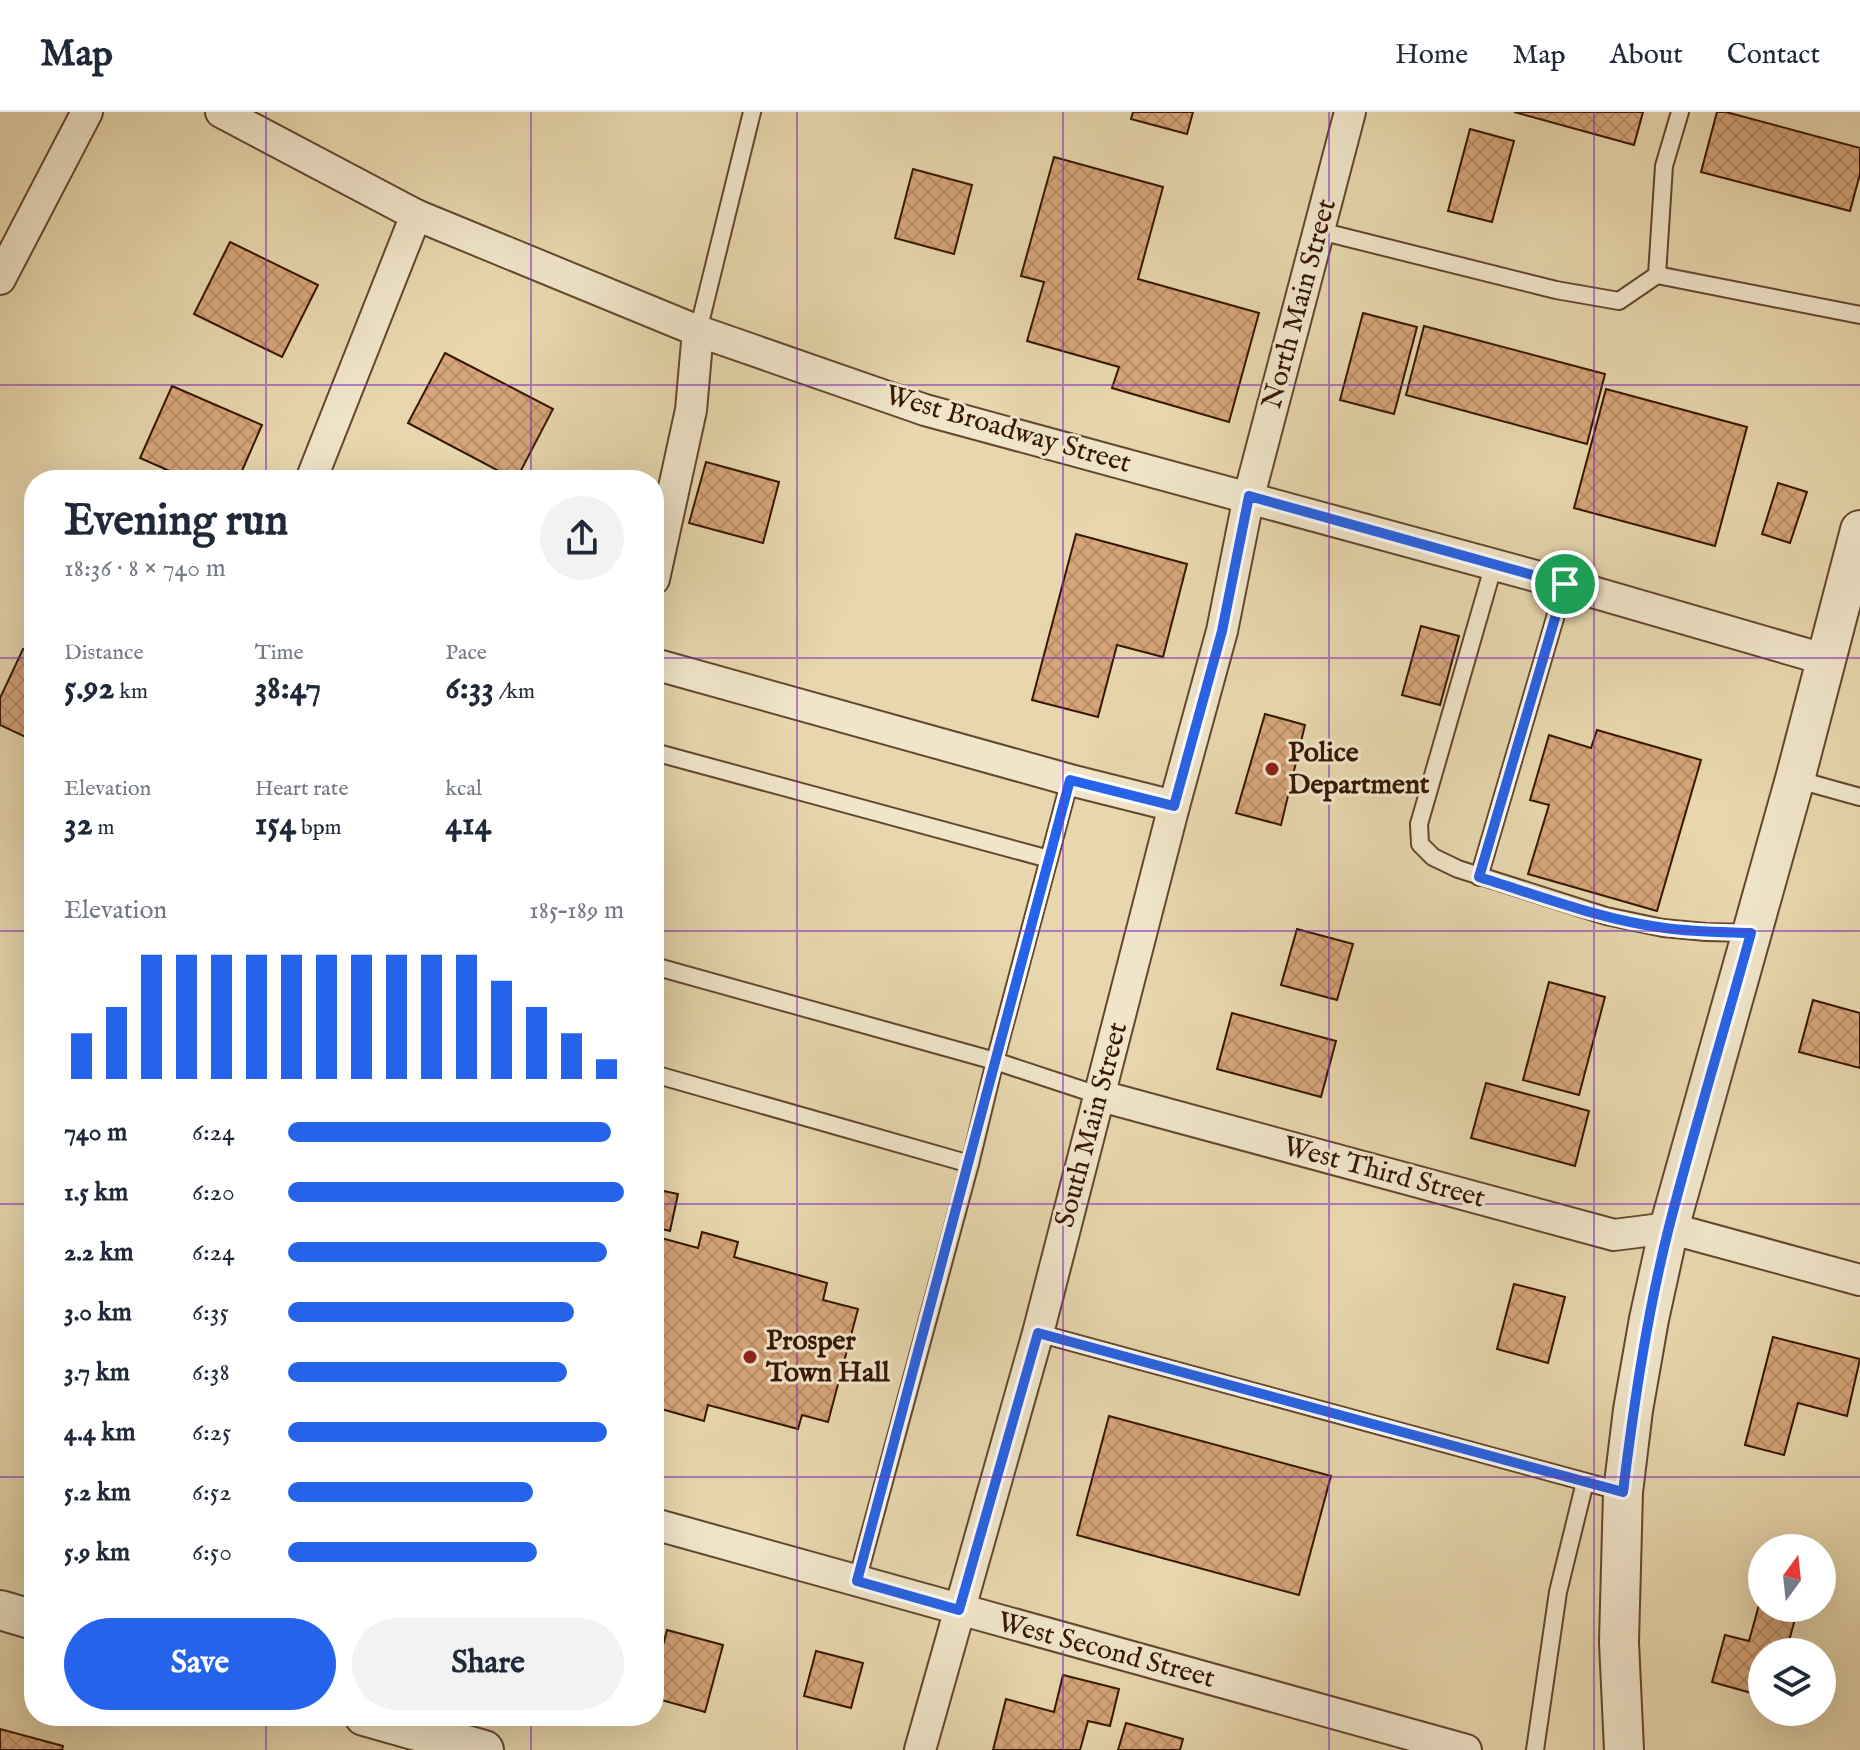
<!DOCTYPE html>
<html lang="en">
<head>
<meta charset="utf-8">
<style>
  :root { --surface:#fff; --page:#f2f2f3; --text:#1f2937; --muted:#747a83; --line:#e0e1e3; --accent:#2563eb }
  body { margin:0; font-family:"IM FELL English",serif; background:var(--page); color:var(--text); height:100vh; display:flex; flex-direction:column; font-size:30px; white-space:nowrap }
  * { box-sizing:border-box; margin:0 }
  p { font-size:26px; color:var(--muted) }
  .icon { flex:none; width:44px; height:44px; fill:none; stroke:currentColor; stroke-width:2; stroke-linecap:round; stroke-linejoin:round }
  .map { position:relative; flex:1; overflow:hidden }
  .drawer { position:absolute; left:24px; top:358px; width:640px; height:1256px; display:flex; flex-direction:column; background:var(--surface); border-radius:32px; box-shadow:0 8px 32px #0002 }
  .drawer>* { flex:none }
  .needle { width:52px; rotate:15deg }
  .fabs { position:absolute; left:1748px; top:1422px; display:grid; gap:16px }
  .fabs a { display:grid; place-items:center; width:88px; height:88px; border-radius:50%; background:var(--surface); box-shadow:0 8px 32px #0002; font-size:40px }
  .pin { position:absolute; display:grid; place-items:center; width:68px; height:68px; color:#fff; margin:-34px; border:4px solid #fff; border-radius:50%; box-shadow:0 2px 8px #0007 }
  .round { display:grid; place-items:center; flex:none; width:84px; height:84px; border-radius:42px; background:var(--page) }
  .overview { display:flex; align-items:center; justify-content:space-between; height:136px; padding:0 40px }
  h1 { font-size:44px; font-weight:700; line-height:60px }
  .stats { display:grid; grid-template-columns:repeat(3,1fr); gap:12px; height:136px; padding:8px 40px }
  .stats div { display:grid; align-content:center }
  .stats b { font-size:34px; font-weight:700 }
  .stats small { font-size:22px; font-weight:400 }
  .stats p { font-size:22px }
  .chart { height:224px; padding:16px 40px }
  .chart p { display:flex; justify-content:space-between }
  .chart svg { width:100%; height:144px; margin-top:8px; stroke:var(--accent); stroke-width:6 }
  .action { display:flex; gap:16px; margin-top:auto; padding:16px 40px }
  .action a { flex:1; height:92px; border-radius:48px; background:var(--accent); color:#fff; font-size:32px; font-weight:700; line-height:92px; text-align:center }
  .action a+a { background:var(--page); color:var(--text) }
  ul { padding:0 40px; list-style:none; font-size:26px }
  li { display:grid; grid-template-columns:128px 96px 1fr; align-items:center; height:60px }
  li i { height:20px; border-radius:10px; background:var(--accent) }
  header { display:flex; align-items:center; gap:48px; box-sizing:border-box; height:112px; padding:0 40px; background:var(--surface); border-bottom:2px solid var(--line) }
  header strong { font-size:38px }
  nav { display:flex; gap:44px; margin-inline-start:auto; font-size:28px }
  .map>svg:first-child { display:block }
  .building { fill:url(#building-cross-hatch); stroke:#371704; stroke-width:2 }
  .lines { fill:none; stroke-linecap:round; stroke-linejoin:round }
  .service-casing { stroke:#63472e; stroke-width:20 }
  .minor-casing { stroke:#63472e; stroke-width:34 }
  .tertiary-casing { stroke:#63472e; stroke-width:42 }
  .service { stroke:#f0e5ca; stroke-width:16 }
  .minor { stroke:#f0e5ca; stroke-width:30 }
  .tertiary { stroke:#f0e5ca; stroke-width:38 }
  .route-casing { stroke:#fff; stroke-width:16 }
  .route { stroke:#2563eb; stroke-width:10 }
  .grid { fill:none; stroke:#7b2cbf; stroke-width:2; stroke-opacity:0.55 }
  .poi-dot { fill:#8f2418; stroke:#f0e5ca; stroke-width:3 }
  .labels { text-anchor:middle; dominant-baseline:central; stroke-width:6; stroke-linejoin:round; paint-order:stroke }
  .street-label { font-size:28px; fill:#371704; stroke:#f0e5ca }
  .poi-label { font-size:28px; font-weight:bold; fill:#371704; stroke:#f0e5ca; text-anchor:start }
</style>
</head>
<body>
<header>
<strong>Map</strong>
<nav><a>Home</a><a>Map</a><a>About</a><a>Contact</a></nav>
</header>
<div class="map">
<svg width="1860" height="1638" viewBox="0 0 1860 1638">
  <defs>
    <pattern id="building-cross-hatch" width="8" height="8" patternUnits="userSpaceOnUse" patternTransform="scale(2)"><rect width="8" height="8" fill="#d6a67a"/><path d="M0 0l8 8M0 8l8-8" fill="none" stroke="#b88e68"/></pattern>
  </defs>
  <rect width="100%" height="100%" fill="#e8d7ae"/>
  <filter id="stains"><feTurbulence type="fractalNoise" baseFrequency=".0025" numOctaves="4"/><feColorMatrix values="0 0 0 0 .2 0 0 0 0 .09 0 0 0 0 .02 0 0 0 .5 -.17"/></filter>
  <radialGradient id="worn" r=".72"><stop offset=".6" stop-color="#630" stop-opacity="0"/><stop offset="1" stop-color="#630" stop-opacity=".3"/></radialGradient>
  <!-- building -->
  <g class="building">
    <path d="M 1133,0 L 1193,0 L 1187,22 L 1131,7 Z"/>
    <path d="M 1514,0 L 1643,0 L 1634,33 Z"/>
    <path d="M 1717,0 L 1726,0 L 1860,36 L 1860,62 L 1850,99 L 1701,60 Z"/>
    <path d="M 1470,17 L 1514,29 L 1492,110 L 1448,99 Z"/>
    <path d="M 1054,45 L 1163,75 L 1138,167 L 1259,201 L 1229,310 L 1112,276 L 1119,255 L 1027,229 L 1044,170 L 1021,164 Z"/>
    <path d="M 913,57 L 972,73 L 954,142 L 895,126 Z"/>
    <path d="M 230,130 L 318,173 L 282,245 L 194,202 Z"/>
    <path d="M 1363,201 L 1417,215 L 1394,302 L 1340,288 Z"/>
    <path d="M 1424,214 L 1605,262 L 1587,332 L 1406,283 Z"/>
    <path d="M 445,241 L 553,297 L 516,368 L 408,311 Z"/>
    <path d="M 172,274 L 262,313 L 238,368 L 190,368 L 140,346 Z"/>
    <path d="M 1606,277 L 1747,315 L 1715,434 L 1574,396 Z"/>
    <path d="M 706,350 L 779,370 L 763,431 L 689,411 Z"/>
    <path d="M 1778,371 L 1807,380 L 1790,431 L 1762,422 Z"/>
    <path d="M 1076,422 L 1187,452 L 1163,545 L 1117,533 L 1098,605 L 1032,588 Z"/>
    <path d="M 1421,514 L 1459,524 L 1440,593 L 1402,583 Z"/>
    <path d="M 23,537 L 34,542 L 34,629 L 0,613 L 0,586 Z"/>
    <path d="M 1265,602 L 1305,613 L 1281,713 L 1236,701 Z"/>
    <path d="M 1597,618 L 1701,648 L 1657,799 L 1528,762 L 1549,693 L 1530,688 L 1549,623 L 1591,636 Z"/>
    <path d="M 1297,817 L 1353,832 L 1337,888 L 1281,873 Z"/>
    <path d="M 1549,870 L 1605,885 L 1579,983 L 1523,968 Z"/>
    <path d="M 1813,888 L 1860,901 L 1860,956 L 1799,940 Z"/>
    <path d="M 1232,901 L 1336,929 L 1321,985 L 1217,957 Z"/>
    <path d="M 1486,971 L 1589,999 L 1575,1054 L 1471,1026 Z"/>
    <path d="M 654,1077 L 678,1082 L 670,1119 L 654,1115 Z"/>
    <path d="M 702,1120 L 738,1130 L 734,1145 L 827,1171 L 823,1188 L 858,1197 L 828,1310 L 802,1303 L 798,1317 L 708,1293 L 704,1309 L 654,1295 L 654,1124 L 698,1136 Z"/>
    <path d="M 1514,1172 L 1565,1185 L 1548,1251 L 1497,1237 Z"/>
    <path d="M 1773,1225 L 1860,1247 L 1847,1304 L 1798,1291 L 1784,1343 L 1745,1333 Z"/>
    <path d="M 1109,1304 L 1331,1364 L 1299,1483 L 1077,1423 Z"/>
    <path d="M 1762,1482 L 1762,1496 L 1798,1496 L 1786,1540 L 1762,1540 L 1762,1584 L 1712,1570 L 1725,1523 L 1749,1529 Z"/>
    <path d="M 667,1518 L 723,1533 L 705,1600 L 654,1586 L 654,1568 Z"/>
    <path d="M 816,1539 L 863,1551 L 851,1596 L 804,1584 Z"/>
    <path d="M 1063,1563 L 1119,1577 L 1110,1614 L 1088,1609 L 1080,1638 L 993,1638 L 1006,1587 L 1054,1600 Z"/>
    <path d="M 1126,1611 L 1183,1627 L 1180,1638 L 1118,1638 Z"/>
    <path d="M 0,1617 L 63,1634 L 62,1638 L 0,1638 Z"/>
  </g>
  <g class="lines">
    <!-- service casing -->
    <g class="service-casing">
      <g id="service">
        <path d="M 1320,119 L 1556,178 L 1619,189 L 1657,163 L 1664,54 L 1680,0"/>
        <path d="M 1657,163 L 1860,203"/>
        <path d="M 698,219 L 752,0"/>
        <path d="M 1494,452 L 1419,712 L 1420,732 L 1433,745 L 1458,757 L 1606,804 L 1663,816 L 1706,820 L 1751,821"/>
        <path d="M 654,640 L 1049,747"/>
        <path d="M 1795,667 L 1860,685"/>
        <path d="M 1070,668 L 995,949 L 1101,984"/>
        <path d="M 1479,765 L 1565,472"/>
        <path d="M 654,854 L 995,949 L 970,1052 L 857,1469"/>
        <path d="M 654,962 L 970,1052"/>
        <path d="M 1038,1221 L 1623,1380"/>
        <path d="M 1535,1638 L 1558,1480 L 1585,1370"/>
      </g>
    </g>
    <!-- minor casing -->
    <g class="minor-casing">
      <g id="minor">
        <path d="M 221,0 L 416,103 L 698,219 L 925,298 L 1565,472 L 1827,548"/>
        <path d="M 0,167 L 87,0"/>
        <path d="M 311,368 L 416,103"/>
        <path d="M 654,467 L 691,298 L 698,219"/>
        <path d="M 654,552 L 1070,668 L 1174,694"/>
        <path d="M 1101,984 L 1614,1123 L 1669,1116 L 1860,1168"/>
        <path d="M 654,1412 L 1466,1638"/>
        <path d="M 920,1638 L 1038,1221 L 1174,694 L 1222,519 L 1249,384 L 1350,0"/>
      </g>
    </g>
    <!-- tertiary casing -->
    <g class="tertiary-casing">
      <g id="tertiary">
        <path d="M 0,1498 L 34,1508"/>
        <path d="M 364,1604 L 484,1638"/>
        <path d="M 1624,1638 L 1619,1530 L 1623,1380 L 1633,1298 L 1649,1207 L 1669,1116 L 1795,667 L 1860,418"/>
      </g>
    </g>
    <!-- service -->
    <use href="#service" class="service"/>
    <!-- minor -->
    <use href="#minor" class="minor"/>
    <!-- tertiary -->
    <use href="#tertiary" class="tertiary"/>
  </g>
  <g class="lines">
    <!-- route casing -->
    <g class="route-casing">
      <path id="route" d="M 1249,384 L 1565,472 L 1479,765 C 1540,784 1602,808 1665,816 C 1693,820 1722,820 1751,821 C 1724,919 1694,1017 1669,1115 C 1647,1202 1634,1291 1623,1380 L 1038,1221 L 959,1498 L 857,1469 L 1070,668 L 1174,694 L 1222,519 Z"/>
    </g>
    <!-- route -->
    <use href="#route" class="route"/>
  </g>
  <!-- grid -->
  <path class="grid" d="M 266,0 L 266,368M 531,0 L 531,368M 797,0 L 797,1638M 1063,0 L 1063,1638M 1329,0 L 1329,1638M 1594,0 L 1594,1638M 0,273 L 1860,273M 0,546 L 34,546M 654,546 L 1860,546M 0,819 L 34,819M 654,819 L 1860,819M 0,1092 L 34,1092M 654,1092 L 1860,1092M 0,1365 L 34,1365M 654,1365 L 1860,1365M 266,1604 L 266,1638M 531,1604 L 531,1638"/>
  <!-- markers -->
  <g class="poi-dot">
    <circle cx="1272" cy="657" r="8"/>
    <circle cx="750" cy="1245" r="8"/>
  </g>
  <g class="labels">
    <!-- street labels -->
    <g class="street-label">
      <text transform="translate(1300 192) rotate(-75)">North Main Street</text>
      <text transform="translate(1008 318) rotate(16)">West Broadway Street</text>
      <text transform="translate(1092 1013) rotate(-75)">South Main Street</text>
      <text transform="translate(1384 1061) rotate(15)">West Third Street</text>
      <text transform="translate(1106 1539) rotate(15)">West Second Street</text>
    </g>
    <!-- poi labels -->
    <g class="poi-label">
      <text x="1288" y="641">Police<tspan x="1288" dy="32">Department</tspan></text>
      <text x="766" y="1229">Prosper<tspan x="766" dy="32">Town Hall</tspan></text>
    </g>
  </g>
  <rect width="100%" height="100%" filter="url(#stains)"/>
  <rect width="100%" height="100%" fill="url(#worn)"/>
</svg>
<div class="fabs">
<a><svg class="needle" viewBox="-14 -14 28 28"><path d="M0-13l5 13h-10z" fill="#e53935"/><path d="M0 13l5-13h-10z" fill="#747a83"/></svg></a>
<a><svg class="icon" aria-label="layers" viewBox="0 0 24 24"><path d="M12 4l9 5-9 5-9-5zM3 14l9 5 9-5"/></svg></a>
</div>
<div class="pin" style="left:1565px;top:472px;background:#1e9e55"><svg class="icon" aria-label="arrive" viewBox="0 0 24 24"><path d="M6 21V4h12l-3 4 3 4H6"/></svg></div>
<section class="drawer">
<div class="overview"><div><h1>Evening run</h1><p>18:36 · 8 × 740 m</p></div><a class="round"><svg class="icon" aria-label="share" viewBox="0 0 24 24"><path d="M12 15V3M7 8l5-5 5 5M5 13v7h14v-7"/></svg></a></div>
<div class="stats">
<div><p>Distance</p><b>5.92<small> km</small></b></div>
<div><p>Time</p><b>38:47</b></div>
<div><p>Pace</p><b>6:33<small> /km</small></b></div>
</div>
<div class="stats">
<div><p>Elevation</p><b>32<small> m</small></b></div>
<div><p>Heart rate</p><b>154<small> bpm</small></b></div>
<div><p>kcal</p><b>414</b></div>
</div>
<div class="chart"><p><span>Elevation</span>185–189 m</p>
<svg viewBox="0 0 160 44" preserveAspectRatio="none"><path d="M5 44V30M15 44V22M25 44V6M35 44V6M45 44V6M55 44V6M65 44V6M75 44V6M85 44V6M95 44V6M105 44V6M115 44V6M125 44V14M135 44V22M145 44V30M155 44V38"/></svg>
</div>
<ul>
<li><b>740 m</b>6:24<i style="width:96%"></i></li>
<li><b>1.5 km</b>6:20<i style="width:100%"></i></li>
<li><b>2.2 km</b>6:24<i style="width:95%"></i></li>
<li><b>3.0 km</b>6:35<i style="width:85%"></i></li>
<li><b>3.7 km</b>6:38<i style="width:83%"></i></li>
<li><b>4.4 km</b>6:25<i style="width:95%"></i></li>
<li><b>5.2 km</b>6:52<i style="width:73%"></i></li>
<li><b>5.9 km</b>6:50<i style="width:74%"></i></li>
</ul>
<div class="action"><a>Save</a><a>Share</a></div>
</section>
</div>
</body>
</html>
